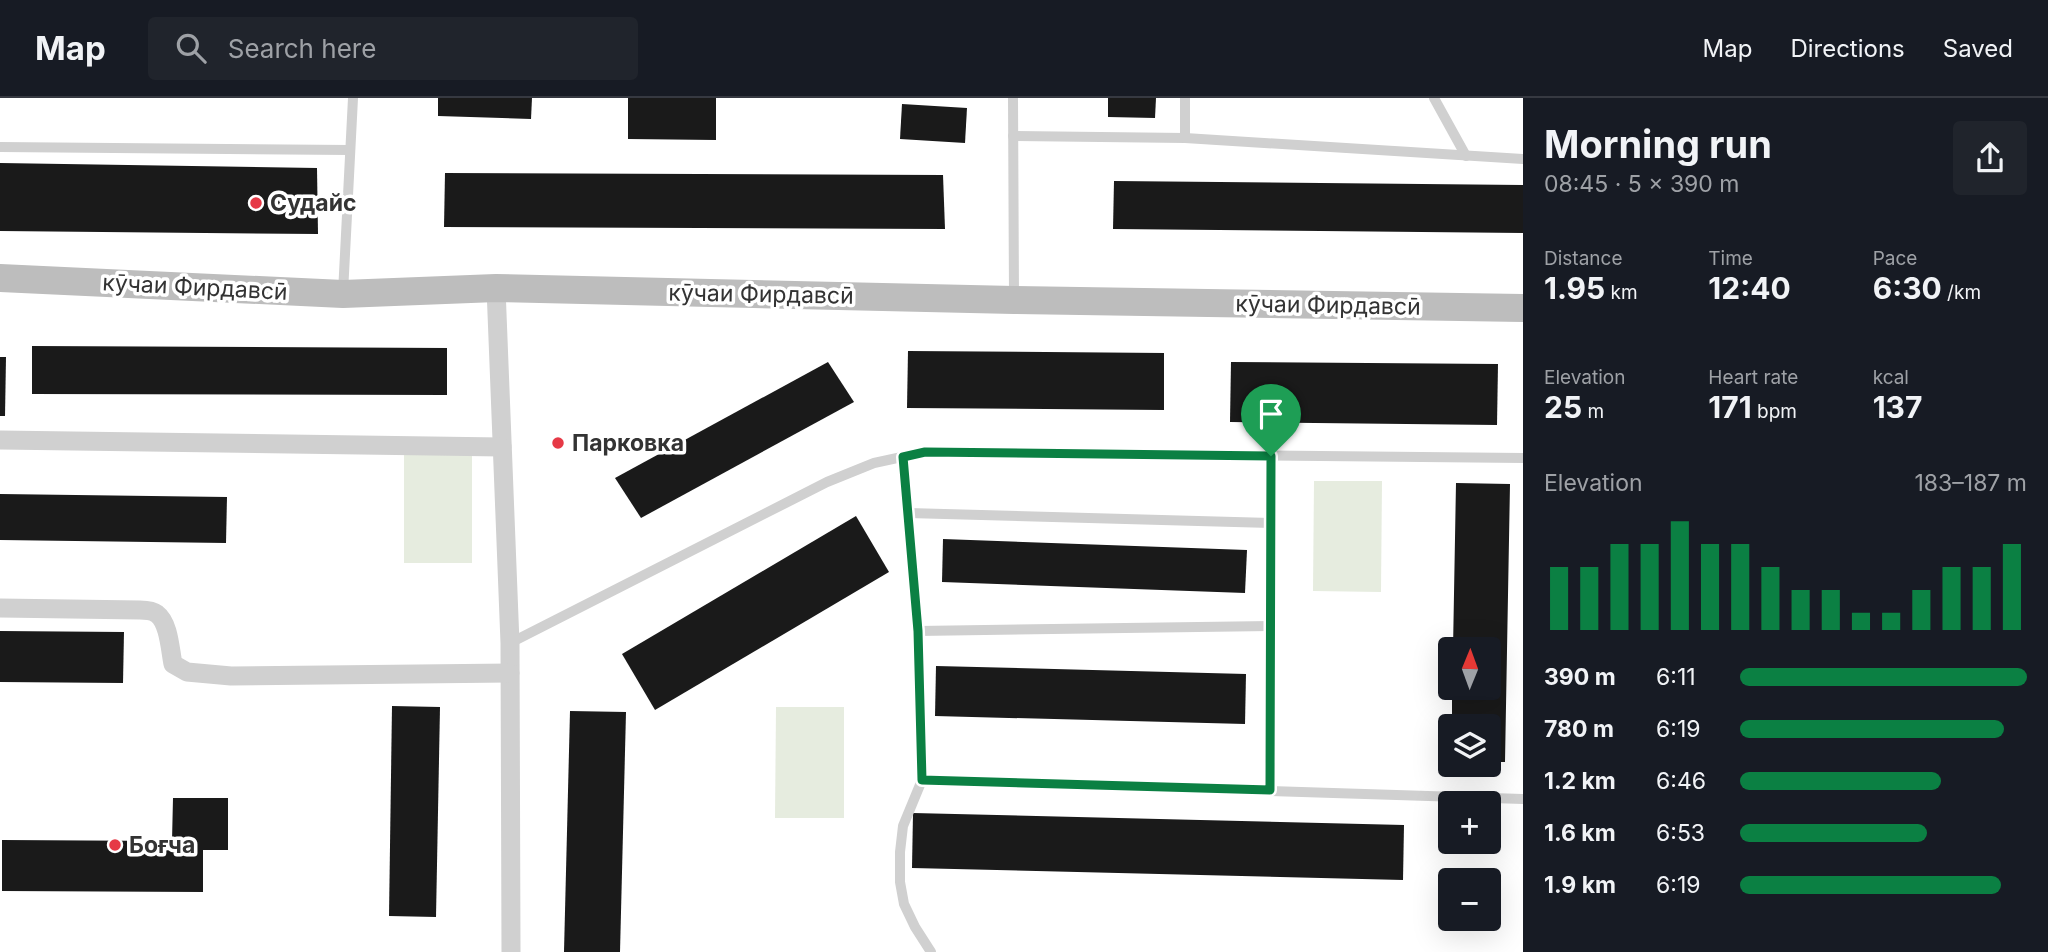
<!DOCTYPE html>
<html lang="en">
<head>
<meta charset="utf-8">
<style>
  :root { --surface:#171b24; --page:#20242c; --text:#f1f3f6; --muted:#9ea1a6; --line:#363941; --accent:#0b8043 }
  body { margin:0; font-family:Inter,sans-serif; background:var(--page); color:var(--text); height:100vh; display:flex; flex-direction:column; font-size:26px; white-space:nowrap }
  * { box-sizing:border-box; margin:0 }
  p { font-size:23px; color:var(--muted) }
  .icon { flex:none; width:38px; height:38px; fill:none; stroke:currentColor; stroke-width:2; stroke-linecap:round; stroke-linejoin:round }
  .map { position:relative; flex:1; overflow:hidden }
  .panel { display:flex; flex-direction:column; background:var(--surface); width:525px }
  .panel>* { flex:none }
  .needle { width:46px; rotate:1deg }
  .tools { position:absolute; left:1438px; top:539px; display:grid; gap:14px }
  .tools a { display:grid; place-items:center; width:63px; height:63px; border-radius:7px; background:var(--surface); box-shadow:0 7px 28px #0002; font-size:35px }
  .pin { position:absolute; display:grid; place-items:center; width:60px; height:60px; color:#fff; margin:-72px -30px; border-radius:50% 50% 50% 0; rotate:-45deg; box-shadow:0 0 7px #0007 }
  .pin .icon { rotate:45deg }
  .round { display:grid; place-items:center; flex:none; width:74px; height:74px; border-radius:7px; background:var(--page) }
  .overview { display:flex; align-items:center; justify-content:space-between; height:119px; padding:0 21px }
  h1 { font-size:38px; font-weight:700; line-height:52px }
  .stats { display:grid; grid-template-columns:repeat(3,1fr); gap:10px; height:119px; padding:7px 21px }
  .stats div { display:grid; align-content:center }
  .stats b { font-size:30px; font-weight:700 }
  .stats small { font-size:19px; font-weight:400 }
  .stats p { font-size:19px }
  .chart { height:196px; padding:14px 21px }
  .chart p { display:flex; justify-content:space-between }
  .chart svg { width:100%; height:126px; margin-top:7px; stroke:var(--accent); stroke-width:6 }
  ul { padding:0 21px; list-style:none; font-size:23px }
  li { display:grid; grid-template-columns:112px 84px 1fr; align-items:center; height:52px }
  li i { height:18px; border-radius:9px; background:var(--accent) }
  header { display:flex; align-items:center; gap:42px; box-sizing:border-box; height:98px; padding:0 35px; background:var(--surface); border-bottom:2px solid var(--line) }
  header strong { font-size:33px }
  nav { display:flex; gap:38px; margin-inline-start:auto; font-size:24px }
  .search { width:490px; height:63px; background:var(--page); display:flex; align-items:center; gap:18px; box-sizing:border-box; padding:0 24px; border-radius:7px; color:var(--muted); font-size:26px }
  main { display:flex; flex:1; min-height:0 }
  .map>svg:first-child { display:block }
  .green { fill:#e6ecdf }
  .building { fill:#1a1a1a }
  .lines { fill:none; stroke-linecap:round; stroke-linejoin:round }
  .lane { stroke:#d0d0d0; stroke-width:10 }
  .street { stroke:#d0d0d0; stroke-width:19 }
  .secondary { stroke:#bdbdbd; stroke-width:28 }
  .route-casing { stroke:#fff; stroke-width:14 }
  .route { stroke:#0b8043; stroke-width:9 }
  .poi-dot { fill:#e63946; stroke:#fff; stroke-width:2.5 }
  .labels { text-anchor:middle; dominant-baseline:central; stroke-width:7; stroke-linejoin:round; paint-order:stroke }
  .poi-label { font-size:23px; font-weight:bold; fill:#333; stroke:#fff; text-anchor:start }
  .street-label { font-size:23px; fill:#333; stroke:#fff }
</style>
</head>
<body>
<header>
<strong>Map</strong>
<div class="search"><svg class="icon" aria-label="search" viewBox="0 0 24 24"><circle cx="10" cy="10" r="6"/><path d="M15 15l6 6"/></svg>Search here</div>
<nav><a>Map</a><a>Directions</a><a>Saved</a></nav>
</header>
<main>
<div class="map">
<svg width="1523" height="854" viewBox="0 0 1523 854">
  <rect width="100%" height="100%" fill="#fff"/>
  <!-- green -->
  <g class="green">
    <rect x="404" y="354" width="68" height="111"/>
    <path d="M 1314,383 L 1382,383 L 1381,494 L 1313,493 Z"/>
    <path d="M 776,609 L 844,609 L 844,720 L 775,720 Z"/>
  </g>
  <!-- building -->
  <g class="building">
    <path d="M 438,0 L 532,0 L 531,21 L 438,18 Z"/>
    <path d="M 628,0 L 716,0 L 716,42 L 628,41 Z"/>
    <path d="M 1108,0 L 1156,0 L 1155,20 L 1108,19 Z"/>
    <path d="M 902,6 L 967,10 L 965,45 L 900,41 Z"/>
    <path d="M 0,65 L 317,70 L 318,136 L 0,133 Z"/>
    <path d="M 445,75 L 943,77 L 945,131 L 444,129 Z"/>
    <path d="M 1114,83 L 1523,87 L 1523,135 L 1113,131 Z"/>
    <path d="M 32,248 L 447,250 L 447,297 L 32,296 Z"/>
    <path d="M 908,253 L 1164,255 L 1164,312 L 907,310 Z"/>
    <path d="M 0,259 L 6,259 L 5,318 L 0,318 Z"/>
    <path d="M 828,264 L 854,304 L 641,420 L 615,380 Z"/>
    <path d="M 1231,264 L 1498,266 L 1497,327 L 1230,324 Z"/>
    <path d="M 1456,385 L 1510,386 L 1505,664 L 1489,664 L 1489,628 L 1452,628 L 1452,590 L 1489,590 L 1489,551 L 1453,551 Z"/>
    <path d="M 0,396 L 227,399 L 226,445 L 0,442 Z"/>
    <path d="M 856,418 L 889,474 L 655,612 L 622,556 Z"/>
    <path d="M 943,441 L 1247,452 L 1245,495 L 942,484 Z"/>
    <path d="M 0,533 L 124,534 L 123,585 L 0,584 Z"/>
    <path d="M 936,568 L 1246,576 L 1245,626 L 935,618 Z"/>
    <path d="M 392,608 L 440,609 L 436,819 L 389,818 Z"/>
    <path d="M 570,613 L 626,614 L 620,854 L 564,854 Z"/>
    <path d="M 173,700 L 228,700 L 228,752 L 203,752 L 203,794 L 2,793 L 2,742 L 172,743 Z"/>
    <path d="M 913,715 L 1404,727 L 1403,782 L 912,770 Z"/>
  </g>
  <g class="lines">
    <!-- lane -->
    <g class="lane">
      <path d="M 1013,0 L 1014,199"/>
      <path d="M 1434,0 L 1466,58"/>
      <path d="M 1013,38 L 1185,40 L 1185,0"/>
      <path d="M 1185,40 L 1523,61"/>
      <path d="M 0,49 L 350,52"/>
      <path d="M 343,195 L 353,0"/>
      <path d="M 903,359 L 918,533 L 922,682 L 903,728 L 900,754 L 900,784 L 904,806 L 915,829 L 931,854"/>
      <path d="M 908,415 L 1271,425"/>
      <path d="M 918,533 L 1271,528"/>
      <path d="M 510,545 L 827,384 L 874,365 L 925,354 L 1523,360"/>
      <path d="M 922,682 L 1523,701"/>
      <path d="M 1270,692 L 1271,358"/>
    </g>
    <!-- street -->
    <g class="street">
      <path d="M 496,190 L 510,545 L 511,854"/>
      <path d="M 0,342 L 502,349"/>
      <path d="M 0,510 L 140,512 C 145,512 152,512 157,516 C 169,525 170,551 173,566 L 187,574 L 231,578 L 510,575"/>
    </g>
    <!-- secondary -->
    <path class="secondary" d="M 0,180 L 343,196 L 496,190 L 1014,202 L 1523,210"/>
  </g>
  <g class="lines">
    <!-- route casing -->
    <g class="route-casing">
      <path id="route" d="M 925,354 L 1271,358 L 1270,692 L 922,682 L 918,533 L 903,359 Z"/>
    </g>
    <!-- route -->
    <use href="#route" class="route"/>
  </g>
  <!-- markers -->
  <g class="poi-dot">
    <circle cx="256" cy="105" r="7"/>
    <circle cx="558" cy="345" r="7"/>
    <circle cx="115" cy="747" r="7"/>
  </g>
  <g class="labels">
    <!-- poi labels -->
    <g class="poi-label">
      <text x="270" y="105">Судайс</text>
      <text x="572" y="345">Парковка</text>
      <text x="129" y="747">Боғча</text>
    </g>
    <!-- street labels -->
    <g class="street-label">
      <text transform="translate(195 189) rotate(3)">кӯчаи Фирдавсӣ</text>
      <text transform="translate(761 196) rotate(1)">кӯчаи Фирдавсӣ</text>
      <text transform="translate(1328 207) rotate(1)">кӯчаи Фирдавсӣ</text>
    </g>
  </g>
</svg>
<div class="tools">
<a><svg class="needle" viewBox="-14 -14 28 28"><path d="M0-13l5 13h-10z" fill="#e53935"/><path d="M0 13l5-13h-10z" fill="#9ea1a6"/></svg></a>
<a><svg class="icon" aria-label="layers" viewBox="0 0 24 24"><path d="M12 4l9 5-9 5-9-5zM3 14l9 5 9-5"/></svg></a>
<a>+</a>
<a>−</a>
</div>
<div class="pin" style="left:1271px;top:358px;background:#1e9e55"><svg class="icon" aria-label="arrive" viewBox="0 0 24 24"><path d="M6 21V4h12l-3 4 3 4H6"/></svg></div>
</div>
<section class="panel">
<div class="overview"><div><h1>Morning run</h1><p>08:45 · 5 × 390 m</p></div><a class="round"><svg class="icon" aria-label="share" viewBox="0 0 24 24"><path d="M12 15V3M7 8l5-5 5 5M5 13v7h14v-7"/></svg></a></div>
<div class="stats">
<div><p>Distance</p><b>1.95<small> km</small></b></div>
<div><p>Time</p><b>12:40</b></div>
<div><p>Pace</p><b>6:30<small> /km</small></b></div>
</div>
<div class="stats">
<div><p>Elevation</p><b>25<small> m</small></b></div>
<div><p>Heart rate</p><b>171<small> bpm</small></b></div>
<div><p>kcal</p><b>137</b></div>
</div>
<div class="chart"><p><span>Elevation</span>183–187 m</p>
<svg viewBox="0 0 160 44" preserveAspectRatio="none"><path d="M5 44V22M15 44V22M25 44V14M35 44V14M45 44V6M55 44V14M65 44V14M75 44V22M85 44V30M95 44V30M105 44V38M115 44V38M125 44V30M135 44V22M145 44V22M155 44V14"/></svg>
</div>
<ul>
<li><b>390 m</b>6:11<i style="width:100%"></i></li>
<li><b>780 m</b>6:19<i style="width:92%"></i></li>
<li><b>1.2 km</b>6:46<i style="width:70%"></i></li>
<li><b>1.6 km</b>6:53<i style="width:65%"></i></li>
<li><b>1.9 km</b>6:19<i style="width:91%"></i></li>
</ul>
</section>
</main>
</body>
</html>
